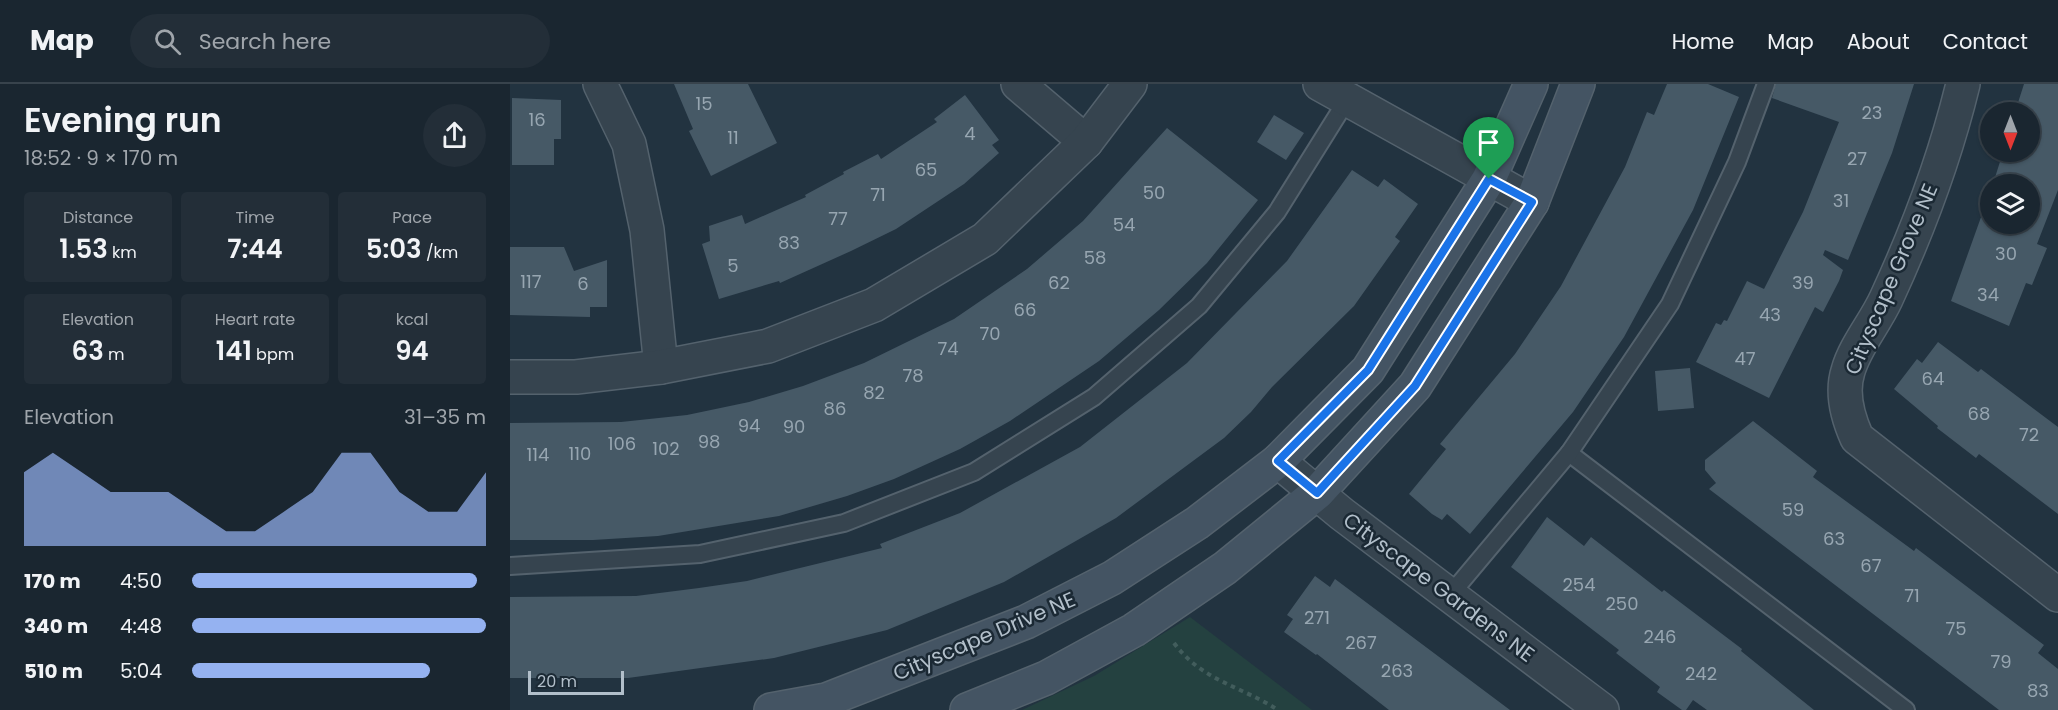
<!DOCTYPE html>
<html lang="en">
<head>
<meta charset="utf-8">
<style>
  :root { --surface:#1a2630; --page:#232e38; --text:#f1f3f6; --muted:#9fa5ab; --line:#38434c; --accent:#95b2f1 }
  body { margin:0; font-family:Poppins,sans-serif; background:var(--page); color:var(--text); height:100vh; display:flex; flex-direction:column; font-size:22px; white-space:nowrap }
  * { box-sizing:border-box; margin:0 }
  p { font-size:20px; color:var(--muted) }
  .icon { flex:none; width:33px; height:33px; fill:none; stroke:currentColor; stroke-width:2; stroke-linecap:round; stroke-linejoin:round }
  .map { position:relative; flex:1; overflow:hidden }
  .sheet { display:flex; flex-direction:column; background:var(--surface); width:510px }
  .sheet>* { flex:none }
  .needle { width:39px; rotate:180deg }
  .controls { position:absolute; left:1470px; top:18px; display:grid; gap:12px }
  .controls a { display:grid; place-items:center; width:60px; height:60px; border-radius:50%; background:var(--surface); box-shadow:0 2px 4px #0004,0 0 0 2px var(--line); font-size:30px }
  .scale { position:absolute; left:18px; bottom:15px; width:96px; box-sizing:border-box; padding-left:6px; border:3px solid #b2bfca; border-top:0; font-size:16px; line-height:21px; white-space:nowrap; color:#b2bfca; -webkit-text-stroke:4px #1b2934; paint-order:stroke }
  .pin { position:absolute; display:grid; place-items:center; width:51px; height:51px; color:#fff; margin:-62px -26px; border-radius:50% 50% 50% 0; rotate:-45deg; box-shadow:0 0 6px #0007 }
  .pin .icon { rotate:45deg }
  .round { display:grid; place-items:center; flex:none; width:63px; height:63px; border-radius:32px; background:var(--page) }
  .headline { display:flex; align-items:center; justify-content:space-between; height:102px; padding:0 24px }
  h1 { font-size:33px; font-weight:600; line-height:45px }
  .stats { display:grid; grid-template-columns:repeat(3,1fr); gap:9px; height:102px; padding:6px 24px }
  .stats div { display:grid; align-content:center; border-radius:6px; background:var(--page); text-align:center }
  .stats b { font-size:26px; font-weight:600 }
  .stats small { font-size:16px; font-weight:400 }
  .stats p { font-size:16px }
  .chart { height:168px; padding:12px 24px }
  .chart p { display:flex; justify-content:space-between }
  .chart svg { width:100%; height:108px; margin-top:6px; fill:var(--accent); opacity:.7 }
  ul { padding:0 24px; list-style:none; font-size:20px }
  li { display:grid; grid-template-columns:96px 72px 1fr; align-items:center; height:45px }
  li i { height:15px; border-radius:8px; background:var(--accent) }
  header { display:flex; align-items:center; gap:36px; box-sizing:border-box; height:84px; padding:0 30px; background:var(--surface); border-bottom:2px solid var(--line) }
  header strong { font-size:28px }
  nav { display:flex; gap:33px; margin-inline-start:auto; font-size:21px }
  .search { width:420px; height:54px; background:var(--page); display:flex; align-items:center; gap:15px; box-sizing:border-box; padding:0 21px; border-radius:33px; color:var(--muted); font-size:22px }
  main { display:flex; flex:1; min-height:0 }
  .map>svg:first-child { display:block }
  .green { fill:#244140 }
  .building { fill:#465966 }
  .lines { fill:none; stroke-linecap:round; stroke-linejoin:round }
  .lane-casing { stroke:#54626d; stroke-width:20 }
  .street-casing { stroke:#54626d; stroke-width:36 }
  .secondary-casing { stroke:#54626d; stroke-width:36 }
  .path { stroke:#425d5c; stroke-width:4; stroke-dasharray:4.5 4.5; stroke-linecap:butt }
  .lane { stroke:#36444f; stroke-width:16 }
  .street { stroke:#36444f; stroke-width:33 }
  .secondary { stroke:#445463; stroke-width:33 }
  .route-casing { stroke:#fff; stroke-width:12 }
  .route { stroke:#1a73e8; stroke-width:8 }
  .labels { text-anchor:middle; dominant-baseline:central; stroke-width:5; stroke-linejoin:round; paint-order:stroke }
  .number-label { font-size:18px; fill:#97a6b1 }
  .street-label { font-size:21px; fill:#b2bfca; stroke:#1b2934 }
</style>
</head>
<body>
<header>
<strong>Map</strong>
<div class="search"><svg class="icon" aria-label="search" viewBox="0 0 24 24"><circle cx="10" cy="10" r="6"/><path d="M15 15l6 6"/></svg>Search here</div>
<nav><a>Home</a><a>Map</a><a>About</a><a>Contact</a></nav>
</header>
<main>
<section class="sheet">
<div class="headline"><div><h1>Evening run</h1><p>18:52 · 9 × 170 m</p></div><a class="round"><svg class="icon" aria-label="share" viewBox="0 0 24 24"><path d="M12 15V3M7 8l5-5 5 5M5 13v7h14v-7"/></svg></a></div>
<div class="stats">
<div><p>Distance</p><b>1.53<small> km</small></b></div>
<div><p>Time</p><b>7:44</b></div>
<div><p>Pace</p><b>5:03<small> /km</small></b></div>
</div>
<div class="stats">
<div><p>Elevation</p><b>63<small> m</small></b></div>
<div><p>Heart rate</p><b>141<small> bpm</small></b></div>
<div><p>kcal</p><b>94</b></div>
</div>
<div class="chart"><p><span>Elevation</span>31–35 m</p>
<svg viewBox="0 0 160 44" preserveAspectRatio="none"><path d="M0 44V14L10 6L20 14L30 22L40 22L50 22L60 30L70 38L80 38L90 30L100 22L110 6L120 6L130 22L140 30L150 30L160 14V44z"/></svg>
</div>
<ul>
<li><b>170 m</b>4:50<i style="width:97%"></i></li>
<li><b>340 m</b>4:48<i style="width:100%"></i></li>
<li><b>510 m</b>5:04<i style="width:81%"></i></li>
</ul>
</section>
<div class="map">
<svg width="1548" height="626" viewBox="0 0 1548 626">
  <rect width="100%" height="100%" fill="#223340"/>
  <!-- green -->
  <path class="green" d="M 680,533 L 802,626 L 512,626 L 584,592 Z"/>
  <!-- building -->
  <g class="building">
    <path d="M 164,0 L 238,0 L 267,59 L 201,92 L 179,47 L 183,45 Z"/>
    <path d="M 1157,0 L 1198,0 L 1229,13 L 1183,126 L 1114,253 L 1063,328 L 960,450 L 937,430 L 932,436 L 922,430 L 899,410 L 936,365 L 930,360 L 1005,270 L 1051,202 L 1115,83 L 1137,28 L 1144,31 Z"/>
    <path d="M 1266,0 L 1404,0 L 1382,69 L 1338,176 L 1315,166 L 1313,171 L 1333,186 L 1329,197 L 1313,228 L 1305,223 L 1259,314 L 1186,278 L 1206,239 L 1211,241 L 1214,236 L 1217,237 L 1237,197 L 1254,205 L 1293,128 L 1329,38 L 1262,14 Z"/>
    <path d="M 1514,0 L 1548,0 L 1548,106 L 1527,160 L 1537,164 L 1522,201 L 1516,199 L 1499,242 L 1441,217 L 1480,108 L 1480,140 L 1520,140 L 1520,100 L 1483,100 L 1493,68 L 1520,68 L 1520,28 L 1505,28 Z"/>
    <path d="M 455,11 L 489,56 L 482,61 L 489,69 L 454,100 L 386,145 L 341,167 L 270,199 L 269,197 L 209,215 L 192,160 L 200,157 L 199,142 L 232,131 L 235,140 L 296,113 L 295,111 L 334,90 L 333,88 L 368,70 L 371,75 L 427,38 L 424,35 Z"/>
    <path d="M 2,14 L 51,16 L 51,55 L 44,55 L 44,81 L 2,81 Z"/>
    <path d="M 764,31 L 794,49 L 776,76 L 747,58 Z"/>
    <path d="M 657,44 L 748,116 L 697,179 L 649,226 L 589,277 L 500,337 L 450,365 L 384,395 L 337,412 L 269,432 L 148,452 L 83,456 L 0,456 L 0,339 L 111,338 L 177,331 L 239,318 L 293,302 L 354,279 L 444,235 L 517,185 L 573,137 Z"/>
    <path d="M 842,86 L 868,103 L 874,95 L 908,120 L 885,153 L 890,157 L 844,222 L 762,303 L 741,328 L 714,354 L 606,434 L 494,498 L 377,546 L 264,574 L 118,594 L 0,594 L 0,513 L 126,512 L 189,504 L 237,497 L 372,464 L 370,460 L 450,429 L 570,363 L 677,279 L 777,177 Z"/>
    <path d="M 0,163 L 54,163 L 64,187 L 97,176 L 97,223 L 80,223 L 80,233 L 0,231 Z"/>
    <path d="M 1428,258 L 1468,288 L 1471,285 L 1548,343 L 1548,430 L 1469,370 L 1466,374 L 1427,344 L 1428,342 L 1384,305 L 1407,275 L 1412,279 Z"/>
    <path d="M 1180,284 L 1184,324 L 1148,327 L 1145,287 Z"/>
    <path d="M 1243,337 L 1307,387 L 1303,393 L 1404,467 L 1406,464 L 1534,561 L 1528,569 L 1548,585 L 1548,626 L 1489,626 L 1199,405 L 1206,399 L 1195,386 L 1195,376 Z"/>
    <path d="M 1037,433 L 1074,462 L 1081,453 L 1152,508 L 1154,506 L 1232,565 L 1231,567 L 1304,626 L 1197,626 L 1183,616 L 1176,626 L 1172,626 L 1147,608 L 1150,603 L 1106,569 L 1109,566 L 1001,483 Z"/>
    <path d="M 805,492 L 820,503 L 825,495 L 1000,626 L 879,626 L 807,570 L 806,571 L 774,548 L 783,535 L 777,531 Z"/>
  </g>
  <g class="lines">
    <!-- lane casing -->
    <g class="lane-casing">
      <g id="lane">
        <path d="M 1059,369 L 1396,626"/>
        <path d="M 0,482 L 190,470 L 334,439 L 464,388 L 584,313 L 689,222 L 767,128 L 837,16"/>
        <path d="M 940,511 L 1059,369 L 1160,220 L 1227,78 L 1256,0"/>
      </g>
    </g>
    <!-- street casing -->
    <g class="street-casing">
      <g id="street">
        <path d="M 90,0 L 119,60 L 137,146 L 151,283"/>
        <path d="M 508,0 L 576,58"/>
        <path d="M 810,0 L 1022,118"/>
        <path d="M 1453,0 C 1435,74 1408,146 1376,215 C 1365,239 1345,262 1338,287 C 1331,309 1338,334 1347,354 L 1548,511"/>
        <path d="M 0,293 L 66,293 L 151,283 L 258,262 L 364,221 L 475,155 L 576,58 L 620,0"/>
        <path d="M 768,377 L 832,430 L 1092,626"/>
      </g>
    </g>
    <!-- secondary casing -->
    <g class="secondary-casing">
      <g id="secondary">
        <path d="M 261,626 L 316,616 L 516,538 L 602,494 L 687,439 L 768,377 L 858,286 L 979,95 L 1021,0"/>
        <path d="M 457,626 L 536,594 L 624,546 L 715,484 L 807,409 L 905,302 L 1022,118 L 1068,0"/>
      </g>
    </g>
    <!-- path -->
    <path class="path" d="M 664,559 C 692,597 731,602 768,626"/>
    <!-- lane -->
    <use href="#lane" class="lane"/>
    <!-- street -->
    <use href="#street" class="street"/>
    <!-- secondary -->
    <use href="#secondary" class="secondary"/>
  </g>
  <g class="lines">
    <!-- route casing -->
    <g class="route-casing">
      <path id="route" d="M 979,95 L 1022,118 L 905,302 L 807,409 L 768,377 L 858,286 Z"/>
    </g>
    <!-- route -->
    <use href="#route" class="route"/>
  </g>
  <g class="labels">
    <!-- number labels -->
    <g class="number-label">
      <text x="194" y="19">15</text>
      <text x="1362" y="28">23</text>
      <text x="27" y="35">16</text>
      <text x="460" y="49">4</text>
      <text x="223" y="53">11</text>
      <text x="1347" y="74">27</text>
      <text x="416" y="85">65</text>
      <text x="644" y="108">50</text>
      <text x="368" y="110">71</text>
      <text x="1331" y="116">31</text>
      <text x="328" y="134">77</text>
      <text x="614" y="140">54</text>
      <text x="279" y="158">83</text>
      <text x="1496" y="169">30</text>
      <text x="585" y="173">58</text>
      <text x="223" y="181">5</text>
      <text x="21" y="197">117</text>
      <text x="549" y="198">62</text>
      <text x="1293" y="198">39</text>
      <text x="73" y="199">6</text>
      <text x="1478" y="210">34</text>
      <text x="515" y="225">66</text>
      <text x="1260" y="230">43</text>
      <text x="480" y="249">70</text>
      <text x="438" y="264">74</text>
      <text x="1235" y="274">47</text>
      <text x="403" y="291">78</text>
      <text x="1423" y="294">64</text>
      <text x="364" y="308">82</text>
      <text x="325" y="324">86</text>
      <text x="1469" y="329">68</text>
      <text x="239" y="341">94</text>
      <text x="284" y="342">90</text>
      <text x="1519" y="350">72</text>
      <text x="199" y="357">98</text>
      <text x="112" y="359">106</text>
      <text x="156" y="364">102</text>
      <text x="70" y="369">110</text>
      <text x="28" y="370">114</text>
      <text x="1283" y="425">59</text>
      <text x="1324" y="454">63</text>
      <text x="1361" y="481">67</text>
      <text x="1069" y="500">254</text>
      <text x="1402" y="511">71</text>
      <text x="1112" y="519">250</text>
      <text x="807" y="533">271</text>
      <text x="1446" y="544">75</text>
      <text x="1150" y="552">246</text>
      <text x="851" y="558">267</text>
      <text x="1491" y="577">79</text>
      <text x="887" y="586">263</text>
      <text x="1191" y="589">242</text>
      <text x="1528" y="606">83</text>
    </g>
    <!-- street labels -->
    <g class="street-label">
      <text transform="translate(1381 195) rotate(-67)">Cityscape Grove NE</text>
      <text transform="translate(929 503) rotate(37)">Cityscape Gardens NE</text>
      <text transform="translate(474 552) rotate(-23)">Cityscape Drive NE</text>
    </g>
  </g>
</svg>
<div class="controls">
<a><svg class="needle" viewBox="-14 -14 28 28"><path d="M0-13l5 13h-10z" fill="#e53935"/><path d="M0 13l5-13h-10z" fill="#9fa5ab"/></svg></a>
<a><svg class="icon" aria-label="layers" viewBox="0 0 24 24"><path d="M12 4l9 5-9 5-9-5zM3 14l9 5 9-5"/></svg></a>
</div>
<div class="scale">20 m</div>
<div class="pin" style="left:979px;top:95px;background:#1e9e55"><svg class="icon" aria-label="arrive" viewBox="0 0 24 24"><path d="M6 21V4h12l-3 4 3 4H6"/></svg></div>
</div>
</main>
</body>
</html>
